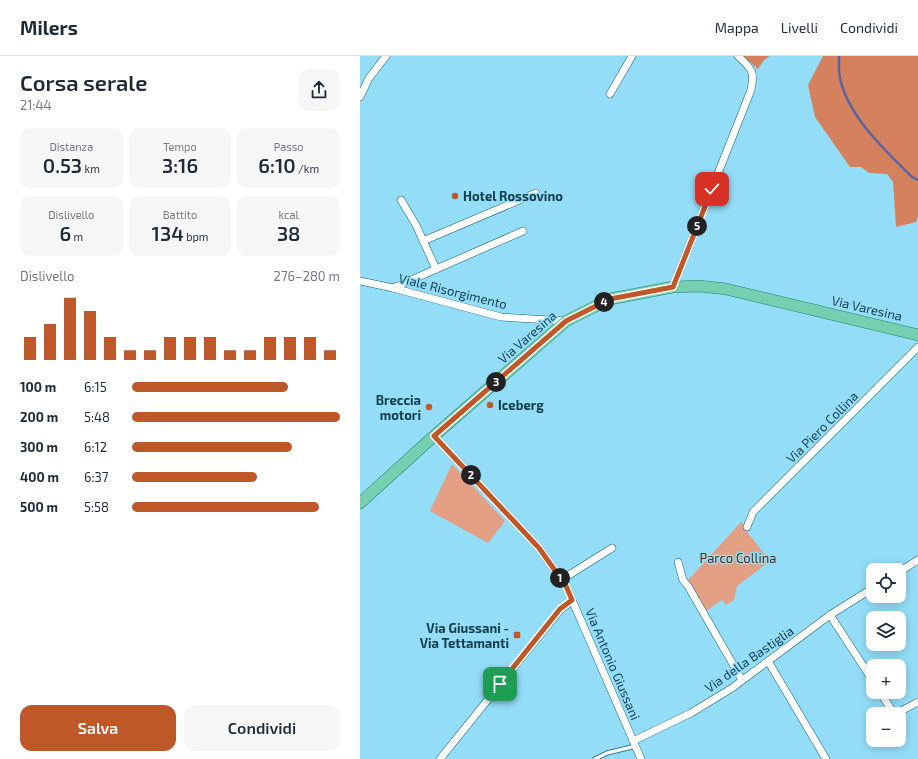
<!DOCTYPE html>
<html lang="it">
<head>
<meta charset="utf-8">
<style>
  :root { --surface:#fff; --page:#f6f6f7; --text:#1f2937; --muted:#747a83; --line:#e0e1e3; --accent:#be5829 }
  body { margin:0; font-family:"Exo 2",sans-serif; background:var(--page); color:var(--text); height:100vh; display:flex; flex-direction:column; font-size:15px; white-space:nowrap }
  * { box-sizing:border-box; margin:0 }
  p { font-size:13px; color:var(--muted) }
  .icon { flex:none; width:22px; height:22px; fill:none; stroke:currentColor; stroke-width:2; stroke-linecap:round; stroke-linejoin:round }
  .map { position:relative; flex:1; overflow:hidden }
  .sheet { display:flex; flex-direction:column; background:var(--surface); width:360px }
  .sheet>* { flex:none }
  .controls { position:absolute; left:506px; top:507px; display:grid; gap:8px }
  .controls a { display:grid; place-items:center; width:40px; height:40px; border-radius:8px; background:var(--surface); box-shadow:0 2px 10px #0003; font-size:20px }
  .pin { position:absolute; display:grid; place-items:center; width:34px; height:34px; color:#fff; margin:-17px; border-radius:8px; box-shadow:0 2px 6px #0006 }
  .km { position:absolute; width:20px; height:20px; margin:-10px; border-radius:50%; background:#222; color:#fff; font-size:11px; line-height:20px; text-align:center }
  .round { display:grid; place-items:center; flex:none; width:42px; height:42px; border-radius:12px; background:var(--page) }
  .head { display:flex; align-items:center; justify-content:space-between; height:68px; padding:0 20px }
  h1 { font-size:22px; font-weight:600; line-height:30px }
  .figures { display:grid; grid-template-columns:repeat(3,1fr); gap:6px; height:68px; padding:4px 20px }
  .figures div { display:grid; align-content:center; border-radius:10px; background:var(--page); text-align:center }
  .figures b { font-size:20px; font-weight:600 }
  .figures small { font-size:11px; font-weight:400 }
  .figures p { font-size:11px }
  .chart { height:112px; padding:8px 20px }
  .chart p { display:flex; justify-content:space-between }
  .chart svg { width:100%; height:72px; margin-top:4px; stroke:var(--accent); stroke-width:6 }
  .action { display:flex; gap:8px; margin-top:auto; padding:8px 20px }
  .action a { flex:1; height:46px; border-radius:12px; background:var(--accent); color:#fff; font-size:16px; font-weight:600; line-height:46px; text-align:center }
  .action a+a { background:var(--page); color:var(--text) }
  ul { padding:0 20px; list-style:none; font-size:13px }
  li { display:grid; grid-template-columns:64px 48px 1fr; align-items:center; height:30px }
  li i { height:10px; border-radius:5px; background:var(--accent) }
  header { display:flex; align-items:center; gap:24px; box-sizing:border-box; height:56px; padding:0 20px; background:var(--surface); border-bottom:1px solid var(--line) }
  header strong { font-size:19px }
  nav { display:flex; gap:22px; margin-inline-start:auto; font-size:14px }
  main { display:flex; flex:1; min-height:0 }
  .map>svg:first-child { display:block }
  .green { fill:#e29f84 }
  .forest { fill:#d6815e }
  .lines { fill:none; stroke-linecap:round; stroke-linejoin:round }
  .stream { stroke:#5a649e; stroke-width:2.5 }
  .service-casing { stroke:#0d6078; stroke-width:5 }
  .minor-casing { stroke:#0d6078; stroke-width:8 }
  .primary-casing { stroke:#1a876c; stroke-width:12 }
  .service { stroke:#fff; stroke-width:3.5 }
  .minor { stroke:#fff; stroke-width:7 }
  .primary { stroke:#77cfb1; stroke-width:11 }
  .route-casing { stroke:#fff; stroke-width:8 }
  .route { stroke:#be5829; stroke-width:5 }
  .poi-dot { fill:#be5829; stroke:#94ddf8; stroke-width:1.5 }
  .labels { text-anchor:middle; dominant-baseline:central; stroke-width:3; stroke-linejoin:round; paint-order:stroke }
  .poi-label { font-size:13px; font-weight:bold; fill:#153e4b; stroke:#94ddf8; text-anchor:start }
  .street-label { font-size:13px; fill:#153e4b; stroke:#94ddf8 }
  .park-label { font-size:13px; fill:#5f290f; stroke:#94ddf8 }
</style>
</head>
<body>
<header>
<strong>Milers</strong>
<nav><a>Mappa</a><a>Livelli</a><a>Condividi</a></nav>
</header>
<main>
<section class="sheet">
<div class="head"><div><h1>Corsa serale</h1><p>21:44</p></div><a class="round"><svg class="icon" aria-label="share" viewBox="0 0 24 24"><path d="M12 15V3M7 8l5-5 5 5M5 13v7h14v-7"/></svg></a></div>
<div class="figures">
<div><p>Distanza</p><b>0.53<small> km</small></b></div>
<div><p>Tempo</p><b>3:16</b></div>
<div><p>Passo</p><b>6:10<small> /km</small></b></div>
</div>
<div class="figures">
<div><p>Dislivello</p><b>6<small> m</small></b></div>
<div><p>Battito</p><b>134<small> bpm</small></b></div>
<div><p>kcal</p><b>38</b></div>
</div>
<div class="chart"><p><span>Dislivello</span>276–280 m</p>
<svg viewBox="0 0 160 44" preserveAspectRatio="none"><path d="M5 44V30M15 44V22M25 44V6M35 44V14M45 44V30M55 44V38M65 44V38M75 44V30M85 44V30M95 44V30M105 44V38M115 44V38M125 44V30M135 44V30M145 44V30M155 44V38"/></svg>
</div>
<ul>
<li><b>100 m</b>6:15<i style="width:75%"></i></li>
<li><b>200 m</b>5:48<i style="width:100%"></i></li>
<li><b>300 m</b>6:12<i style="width:77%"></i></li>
<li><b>400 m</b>6:37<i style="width:60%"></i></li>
<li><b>500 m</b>5:58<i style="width:90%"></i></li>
</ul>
<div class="action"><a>Salva</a><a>Condividi</a></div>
</section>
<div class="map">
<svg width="558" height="703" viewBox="0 0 558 703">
  <rect width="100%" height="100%" fill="#94ddf8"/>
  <!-- green -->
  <g class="green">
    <path d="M 92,408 L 145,465 L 128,487 L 70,455 Z"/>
    <path d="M 382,465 L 384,472 L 410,505 L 377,530 L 374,544 L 366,549 L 362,544 L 346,555 L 330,529 L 328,524 Z"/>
  </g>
  <!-- forest -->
  <g class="forest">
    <path d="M 383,0 L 410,0 L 404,4 L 398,13 Z"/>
    <path d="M 463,0 L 558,0 L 558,160 L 556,166 L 536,171 L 533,126 L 527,118 L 509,117 L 501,111 L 490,111 L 455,61 L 448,29 Z"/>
  </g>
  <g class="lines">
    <!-- stream -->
    <path class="stream" d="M 479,0 C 479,5 479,11 479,16 C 484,57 524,93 552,121 L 558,124"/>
    <!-- service casing -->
    <g class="service-casing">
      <path id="service" d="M 235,703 L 247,697 L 276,690"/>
    </g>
    <!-- minor casing -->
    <g class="minor-casing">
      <g id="minor">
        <path d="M 250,38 L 272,0"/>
        <path d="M 0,41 L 9,22 L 26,0"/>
        <path d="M 41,144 L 56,169 L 76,213"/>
        <path d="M 63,185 L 176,137"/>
        <path d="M 0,225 L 33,232 L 141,261 L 206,265"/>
        <path d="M 313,231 L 391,34 C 395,15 392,13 378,0"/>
        <path d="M 33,232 L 163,175"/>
        <path d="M 74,380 L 179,492 L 206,530 L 281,703"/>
        <path d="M 387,471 L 393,456 L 558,291"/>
        <path d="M 318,506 L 323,524 L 328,530 L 382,624"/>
        <path d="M 539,516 L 558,504"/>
        <path d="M 201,524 L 252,492"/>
        <path d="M 470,559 L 513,625"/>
        <path d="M 408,605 L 466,703"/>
        <path d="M 520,636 L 534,658"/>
        <path d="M 535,658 L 558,646"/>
        <path d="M 273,685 L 331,657 L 372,632 L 470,559 L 513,532"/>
        <path d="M 80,703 L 201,553 L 212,545"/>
      </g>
    </g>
    <!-- primary casing -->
    <g class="primary-casing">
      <path id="primary" d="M 0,447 L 74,380 L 206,265 L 250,243 L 313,231 L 339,230 L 366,233 L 558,279"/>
    </g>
    <!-- service -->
    <use href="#service" class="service"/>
    <!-- minor -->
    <use href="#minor" class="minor"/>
    <!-- primary -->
    <use href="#primary" class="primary"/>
  </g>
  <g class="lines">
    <!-- route casing -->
    <g class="route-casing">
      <path id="route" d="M 140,628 L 200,553 L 212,544 L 206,530 L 179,492 L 74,380 L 206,265 L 250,243 L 313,231 L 352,133"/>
    </g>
    <!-- route -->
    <use href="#route" class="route"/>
  </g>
  <!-- markers -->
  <g class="poi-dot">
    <circle cx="95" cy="140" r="4"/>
    <circle cx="130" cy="349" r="4"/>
    <circle cx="69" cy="351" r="4"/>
    <rect x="153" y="575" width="8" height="8" rx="2"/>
  </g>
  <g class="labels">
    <!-- poi labels -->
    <g class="poi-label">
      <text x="103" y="140">Hotel Rossovino</text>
      <text x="61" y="344" text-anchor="end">Breccia<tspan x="61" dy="15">motori</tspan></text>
      <text x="138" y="349">Iceberg</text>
      <text x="149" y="572" text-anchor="end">Via Giussani -<tspan x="149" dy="15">Via Tettamanti</tspan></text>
    </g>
    <!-- street labels -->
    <g class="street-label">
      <text transform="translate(93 235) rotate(14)">Viale Risorgimento</text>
      <text transform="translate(507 252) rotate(13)">Via Varesina</text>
      <text transform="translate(167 281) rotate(-41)">Via Varesina</text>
      <text transform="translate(462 371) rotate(-45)">Via Piero Collina</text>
      <text transform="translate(389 603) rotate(-35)">Via della Bastiglia</text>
      <text transform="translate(253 608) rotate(67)">Via Antonio Giussani</text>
    </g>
    <!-- park labels -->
    <g class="park-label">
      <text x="378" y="502">Parco Collina</text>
    </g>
  </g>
</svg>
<div class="controls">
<a><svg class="icon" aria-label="locate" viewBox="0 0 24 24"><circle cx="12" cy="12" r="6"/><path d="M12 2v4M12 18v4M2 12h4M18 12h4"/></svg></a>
<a><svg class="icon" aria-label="layers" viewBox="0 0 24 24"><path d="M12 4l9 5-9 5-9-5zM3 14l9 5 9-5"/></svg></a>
<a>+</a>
<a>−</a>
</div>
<div class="pin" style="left:140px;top:628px;background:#1e9e55"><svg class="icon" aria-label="arrive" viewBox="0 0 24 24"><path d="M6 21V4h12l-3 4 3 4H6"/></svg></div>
<div class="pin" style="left:352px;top:133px;background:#d93025"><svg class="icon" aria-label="check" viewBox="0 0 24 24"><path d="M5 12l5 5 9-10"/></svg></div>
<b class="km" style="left:200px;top:522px">1</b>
<b class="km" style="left:111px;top:419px">2</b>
<b class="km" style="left:136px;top:326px">3</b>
<b class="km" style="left:244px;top:246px">4</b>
<b class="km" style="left:337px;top:170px">5</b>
</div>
</main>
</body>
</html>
